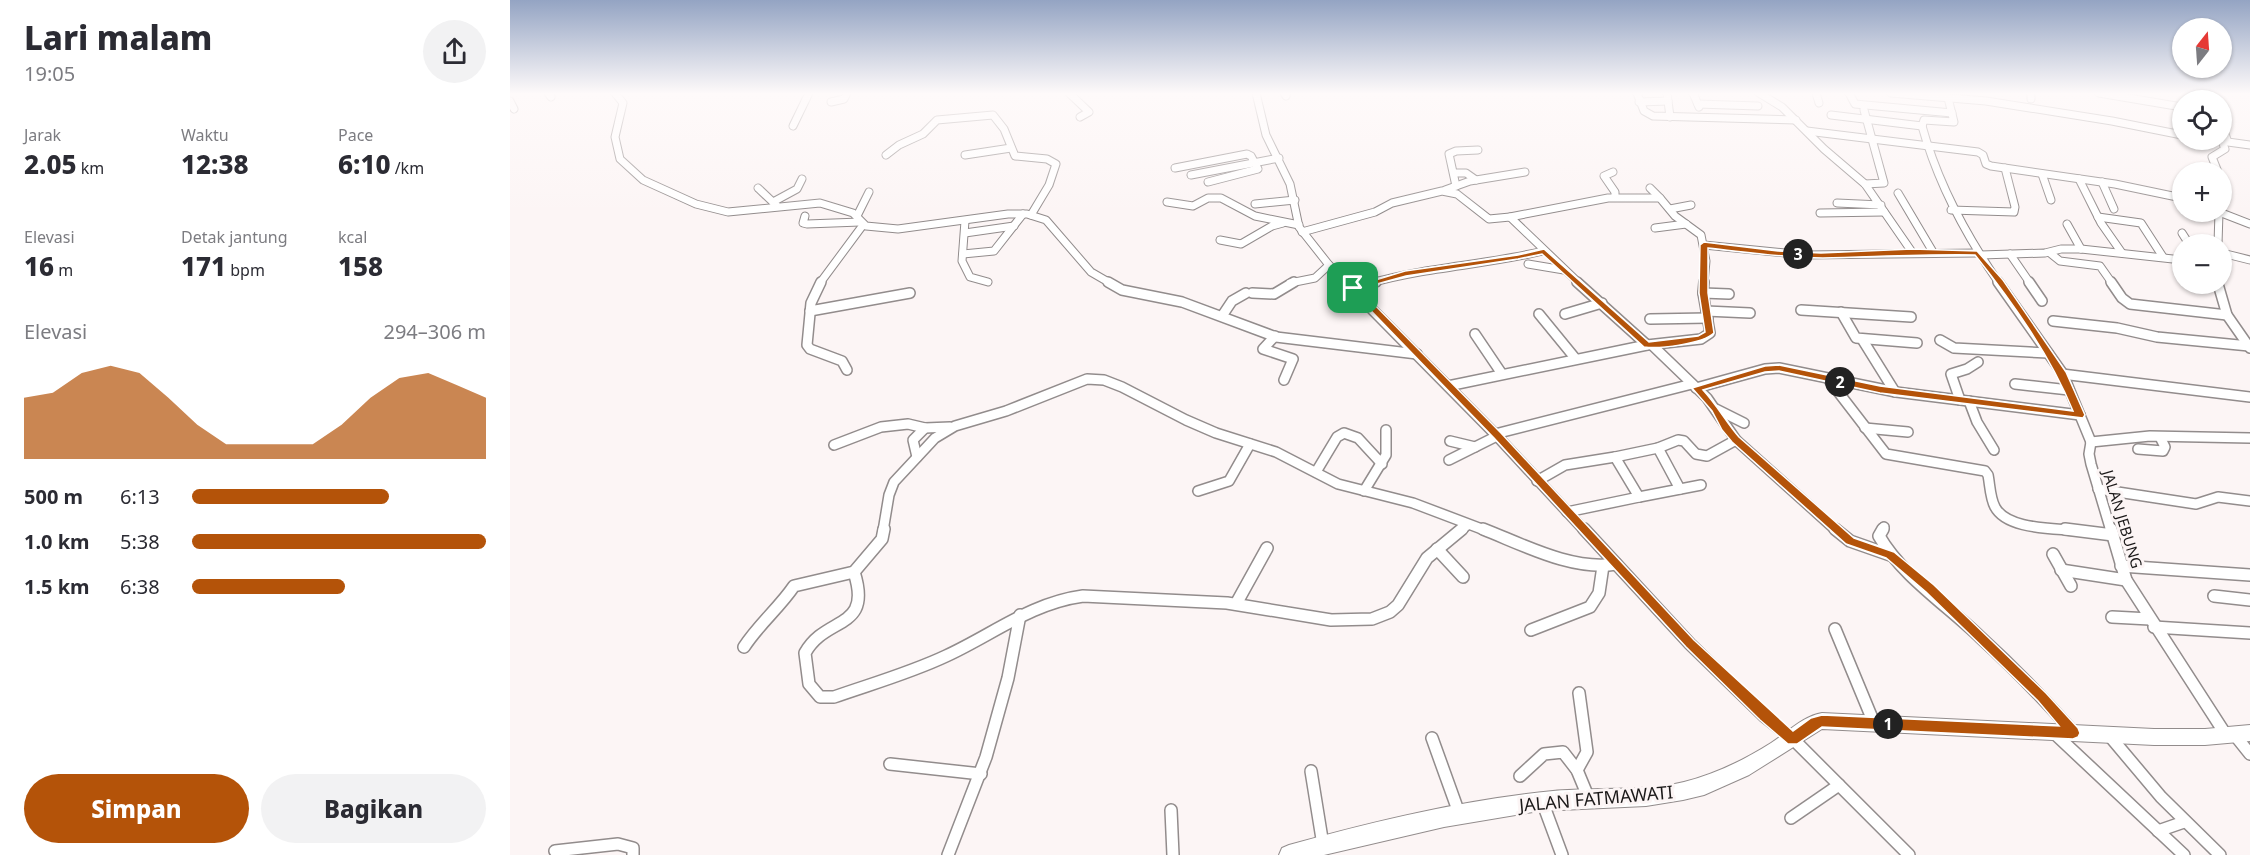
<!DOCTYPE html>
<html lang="id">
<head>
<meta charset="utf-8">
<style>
  :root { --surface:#fff; --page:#f2f2f3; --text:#2b2b33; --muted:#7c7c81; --accent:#b45309 }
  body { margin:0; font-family:"Noto Sans",sans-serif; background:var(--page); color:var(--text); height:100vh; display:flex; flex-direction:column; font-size:22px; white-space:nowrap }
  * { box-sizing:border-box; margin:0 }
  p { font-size:20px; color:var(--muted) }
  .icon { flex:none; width:33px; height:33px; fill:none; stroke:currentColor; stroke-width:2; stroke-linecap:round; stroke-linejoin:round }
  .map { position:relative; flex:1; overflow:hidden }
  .panel { display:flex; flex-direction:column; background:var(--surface); width:510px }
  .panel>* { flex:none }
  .needle { width:39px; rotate:17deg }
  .tools { position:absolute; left:1662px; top:18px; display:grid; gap:12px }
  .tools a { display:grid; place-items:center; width:60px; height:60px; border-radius:50%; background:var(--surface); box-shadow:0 2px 4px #0004; font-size:30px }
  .pin { position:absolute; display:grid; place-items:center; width:51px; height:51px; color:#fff; margin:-26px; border-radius:12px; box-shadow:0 3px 9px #0006 }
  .km { position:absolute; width:30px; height:30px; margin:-15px; border-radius:50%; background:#222; color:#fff; font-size:16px; line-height:30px; text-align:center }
  .round { display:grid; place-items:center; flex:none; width:63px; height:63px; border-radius:32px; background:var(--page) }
  .overview { display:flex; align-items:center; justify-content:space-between; height:102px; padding:0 24px }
  h1 { font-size:33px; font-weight:800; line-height:45px }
  .stats { display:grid; grid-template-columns:repeat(3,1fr); gap:9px; height:102px; padding:6px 24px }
  .stats div { display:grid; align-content:center }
  .stats b { font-size:26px; font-weight:800 }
  .stats small { font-size:16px; font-weight:400 }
  .stats p { font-size:16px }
  .chart { height:168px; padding:12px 24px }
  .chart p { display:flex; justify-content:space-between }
  .chart svg { width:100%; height:108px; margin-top:6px; fill:var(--accent); opacity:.7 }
  .action { display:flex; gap:12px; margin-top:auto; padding:12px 24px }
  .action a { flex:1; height:69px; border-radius:36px; background:var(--accent); color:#fff; font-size:24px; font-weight:800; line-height:69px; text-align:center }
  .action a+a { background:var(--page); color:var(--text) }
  ul { padding:0 24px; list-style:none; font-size:20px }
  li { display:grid; grid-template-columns:96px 72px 1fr; align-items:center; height:45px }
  li i { height:15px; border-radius:8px; background:var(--accent) }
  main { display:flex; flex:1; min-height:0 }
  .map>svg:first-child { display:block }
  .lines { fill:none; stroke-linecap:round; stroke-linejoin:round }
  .street-far2-casing { stroke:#928c8c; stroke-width:9 }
  .street-far1-casing { stroke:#928c8c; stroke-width:12 }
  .street-casing { stroke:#928c8c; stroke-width:14 }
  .secondary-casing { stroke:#928c8c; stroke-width:2 }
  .street-far2 { stroke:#fff; stroke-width:7 }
  .street-far1 { stroke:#fff; stroke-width:9 }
  .street { stroke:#fff; stroke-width:11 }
  .secondary { fill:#fff; fill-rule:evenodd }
  .route { fill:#b45309; stroke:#fff; stroke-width:1.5; fill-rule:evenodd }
  .labels { text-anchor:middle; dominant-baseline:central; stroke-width:6; stroke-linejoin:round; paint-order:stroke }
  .street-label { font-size:15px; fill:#1b1919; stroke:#fcf5f5 }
  .near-street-label { font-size:18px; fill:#1b1919; stroke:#fcf5f5 }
</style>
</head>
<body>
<main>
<section class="panel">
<div class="overview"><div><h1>Lari malam</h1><p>19:05</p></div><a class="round"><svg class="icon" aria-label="share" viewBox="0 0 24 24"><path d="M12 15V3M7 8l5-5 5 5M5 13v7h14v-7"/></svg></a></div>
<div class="stats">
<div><p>Jarak</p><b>2.05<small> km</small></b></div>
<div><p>Waktu</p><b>12:38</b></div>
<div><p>Pace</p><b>6:10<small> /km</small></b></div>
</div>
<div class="stats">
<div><p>Elevasi</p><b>16<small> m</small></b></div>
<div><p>Detak jantung</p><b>171<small> bpm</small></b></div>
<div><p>kcal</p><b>158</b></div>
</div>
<div class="chart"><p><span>Elevasi</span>294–306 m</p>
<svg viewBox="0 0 160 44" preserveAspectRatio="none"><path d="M0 44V19L10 17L20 9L30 6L40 9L50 19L60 30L70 38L80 38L90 38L100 38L110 30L120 19L130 11L140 9L150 14L160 19V44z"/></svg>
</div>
<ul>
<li><b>500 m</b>6:13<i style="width:67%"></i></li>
<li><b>1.0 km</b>5:38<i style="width:100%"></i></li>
<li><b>1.5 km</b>6:38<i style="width:52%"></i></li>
</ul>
<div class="action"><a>Simpan</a><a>Bagikan</a></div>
</section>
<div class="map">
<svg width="1740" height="855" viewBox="0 0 1740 855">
  <rect width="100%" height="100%" fill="#fcf5f5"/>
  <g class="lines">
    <!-- street-far2 casing -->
    <g class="street-far2-casing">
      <g id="street-far2">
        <path d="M 38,93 L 41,97"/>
        <path d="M 105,93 L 113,103 L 105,137 L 110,159 L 133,180 L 186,204 L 218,212 L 310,203 L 343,213 L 356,226 L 388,229 L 498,214 L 517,214 L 536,220 L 581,272 L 600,283"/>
        <path d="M 559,93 L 579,112 L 570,117"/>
        <path d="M 746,93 L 756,135 L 780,184 L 789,227 L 819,265 L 837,283"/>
        <path d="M 774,93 L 776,96"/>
        <path d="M 1127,93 L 1134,111 L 1143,116 L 1286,120"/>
        <path d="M 1157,93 L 1160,117"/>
        <path d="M 1183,93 L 1189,107"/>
        <path d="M 1249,93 L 1272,107 L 1314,149 L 1355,184 L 1402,252"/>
        <path d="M 1306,93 L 1309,103"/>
        <path d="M 1339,93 L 1345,104 L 1442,113"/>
        <path d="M 1381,93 L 1476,101 L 1602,121 L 1672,135"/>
        <path d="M 1521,93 L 1521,99"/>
        <path d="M 1589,93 L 1672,107"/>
        <path d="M 1683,93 L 1685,100"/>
        <path d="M 0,101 L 4,109"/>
        <path d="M 321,102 L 334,99 L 337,93"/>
        <path d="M 1129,102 L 1158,101"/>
        <path d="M 1188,104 L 1248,106"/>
        <path d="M 1354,110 L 1374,183 L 1355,184"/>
        <path d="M 1321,115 L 1412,126"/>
        <path d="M 283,126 L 299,93"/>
        <path d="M 1412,126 C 1428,184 1455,234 1489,283"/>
        <path d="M 1412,126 L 1414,120 L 1444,122 L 1438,98"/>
        <path d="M 1712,126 L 1718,142 L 1740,145"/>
        <path d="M 1297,131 L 1468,152 L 1473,155 L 1476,164 L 1481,166 L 1605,184 L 1672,198"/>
        <path d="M 376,155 L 389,145 L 413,134 L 427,120 L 483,115 L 494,129 L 505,156 L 537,159 L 546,164 L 539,185 L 521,215"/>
        <path d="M 455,155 L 501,148"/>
        <path d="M 665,168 L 737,154 L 741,156 L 748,169 L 698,182"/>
        <path d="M 1103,172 L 1094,176 L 1105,192 L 1105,197"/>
        <path d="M 1708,172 L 1702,157 L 1715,149 L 1712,141"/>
        <path d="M 944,173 L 956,173 L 966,180"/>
        <path d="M 1532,174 L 1541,200"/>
        <path d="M 681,175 L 769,158"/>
        <path d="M 1569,179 L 1591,223 L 1612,253"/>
        <path d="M 1592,182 L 1604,209"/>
        <path d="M 946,186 L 939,154 L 946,151 L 968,150"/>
        <path d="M 248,188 L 267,206"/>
        <path d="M 1140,188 L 1150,198"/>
        <path d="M 935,190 L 960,181 L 1015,172"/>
        <path d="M 1388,193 L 1423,252"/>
        <path d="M 263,202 L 287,189 L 292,179"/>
        <path d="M 657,202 L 683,206 L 698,198 L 711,198 L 745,216 L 789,225"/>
        <path d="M 1327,203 L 1371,205"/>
        <path d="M 745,204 L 785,200"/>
        <path d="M 1160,209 L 1181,205"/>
        <path d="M 1441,210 L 1504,212 L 1505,207 L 1495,168"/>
        <path d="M 1709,212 L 1740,224"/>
        <path d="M 1310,213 L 1374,212"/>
        <path d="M 295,216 L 293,223 L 297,224 L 350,222"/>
        <path d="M 347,216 L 359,192"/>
        <path d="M 1000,217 L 1098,198 L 1150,198 L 1165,216 L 1191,235 L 1196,261 L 1194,283"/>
        <path d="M 1588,217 L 1631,223 L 1653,257"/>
        <path d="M 455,221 L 452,261 L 460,277 L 478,282"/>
        <path d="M 1557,224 L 1571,249"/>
        <path d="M 1145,228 L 1176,224"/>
        <path d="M 792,232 L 865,212 L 882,203 L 932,191 L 947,194 L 979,219 L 1000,217 L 1069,283"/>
        <path d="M 455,233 L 504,226"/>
        <path d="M 1672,233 L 1679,244"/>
        <path d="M 710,240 L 731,244 L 762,226 L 773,223"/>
        <path d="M 1708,244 L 1709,212"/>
        <path d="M 1194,245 L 1295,255 L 1467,253"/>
        <path d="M 1540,253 L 1550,261 L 1590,266 L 1602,283"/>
        <path d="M 1712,253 L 1740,260"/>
        <path d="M 453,254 L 484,251 L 513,214"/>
        <path d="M 1500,254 L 1520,283"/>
        <path d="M 1471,255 L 1535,253 L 1551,249 L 1571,249 L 1672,260"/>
        <path d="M 1018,264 L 1054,270"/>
        <path d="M 310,283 L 353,225"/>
        <path d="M 780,283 L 805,278 L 819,265"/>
        <path d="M 861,283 C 917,267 976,265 1033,251"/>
      </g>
    </g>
    <!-- street-far1 casing -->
    <g class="street-far1-casing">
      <g id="street-far1">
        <path d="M 311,282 L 301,303 L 297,345 L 300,349 L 332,361 L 337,370"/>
        <path d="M 598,282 L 612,290 L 672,302 L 766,337 L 907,354"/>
        <path d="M 835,282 L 987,436 L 1075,531"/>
        <path d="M 1067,282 L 1137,345"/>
        <path d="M 1488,282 L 1553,374 L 1581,442"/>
        <path d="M 1519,282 L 1532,301"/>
        <path d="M 1601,282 L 1612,298 L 1620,304 L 1717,315"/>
        <path d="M 1708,284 L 1717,315 L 1740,348"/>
        <path d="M 844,288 L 866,282"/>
        <path d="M 742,293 L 764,294 L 784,282"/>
        <path d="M 1193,293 L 1219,294"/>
        <path d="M 1291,310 L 1401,317"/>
        <path d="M 300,311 L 400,293"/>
        <path d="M 1196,311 L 1240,313"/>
        <path d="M 1331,312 L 1346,338 L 1407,343"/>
        <path d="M 1029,314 L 1065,358"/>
        <path d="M 1055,314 L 1092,303"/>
        <path d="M 712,316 L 722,301 L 736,293"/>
        <path d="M 1140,319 L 1198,318"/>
        <path d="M 1543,321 L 1607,328 L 1647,337 L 1739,346"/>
        <path d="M 965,334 L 992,374"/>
        <path d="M 765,336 L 753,349 L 783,359 L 774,380"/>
        <path d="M 1352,339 L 1385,392"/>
        <path d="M 1430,340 L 1444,348 L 1538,353"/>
        <path d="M 1142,345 L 1197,398 L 1226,440 L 1327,531"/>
        <path d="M 1552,374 L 1740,397"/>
        <path d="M 1319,380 L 1376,454 L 1475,471 L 1478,475 C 1480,485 1480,498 1485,507 C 1497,530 1545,528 1568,531"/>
        <path d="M 1505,384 L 1559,390"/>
        <path d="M 938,386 L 1137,345 L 1191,339 L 1200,333 L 1193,293 L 1194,282"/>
        <path d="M 1186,388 L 1255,369 L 1269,368 L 1386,392 L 1570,415"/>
        <path d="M 1450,400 L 1441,374 L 1457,369 L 1468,362"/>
        <path d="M 1459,401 L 1467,422 L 1484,450"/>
        <path d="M 1206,409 L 1234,423"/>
        <path d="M 1355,428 L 1398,432"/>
        <path d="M 985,434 L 1182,384"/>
        <path d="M 940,441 L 965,447"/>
        <path d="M 1581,442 L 1579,454 L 1581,464 L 1601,531"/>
        <path d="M 1581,442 L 1640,436 L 1740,438"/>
        <path d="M 324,445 L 371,427 L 398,424 L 415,428 L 440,427"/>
        <path d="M 1148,448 L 1170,489"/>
        <path d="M 1628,449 L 1653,451 L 1655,447 L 1650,437"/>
        <path d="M 407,457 L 403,440 L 415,428"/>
        <path d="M 1105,457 L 1148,448 L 1168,440 L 1174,441 L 1186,454 L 1197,456 L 1226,440"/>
        <path d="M 939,460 L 987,436"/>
        <path d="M 806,472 L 827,437 L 834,433 L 848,438 L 872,464"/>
        <path d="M 1027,481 L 1055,465 L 1105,457 L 1129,497 L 1057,512"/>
        <path d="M 1588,489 L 1686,504 L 1708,497 L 1740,501"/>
        <path d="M 688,491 L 719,481 L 740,444"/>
        <path d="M 854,491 L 876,455 L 876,430"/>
        <path d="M 1129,497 L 1191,485"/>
        <path d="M 373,531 L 379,495 L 384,482 L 425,438 L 445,426 L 496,411 L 577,379 L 594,380 L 612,387 L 676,420 L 706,433 L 766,452 L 828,484 L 903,503 L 977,531"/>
        <path d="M 950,531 L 957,525"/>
        <path d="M 1372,531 L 1374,527"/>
      </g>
    </g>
    <!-- street casing -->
    <g class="street-casing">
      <g id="street">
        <path d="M 973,529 C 1014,545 1062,571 1106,564"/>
        <path d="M 1074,529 L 1180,644 L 1254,716 L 1283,739 L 1399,855"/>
        <path d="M 1325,529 L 1340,541 L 1380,555"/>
        <path d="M 1373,529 L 1369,536 C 1392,576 1437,605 1470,637 C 1503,667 1534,699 1564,733"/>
        <path d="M 1555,529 L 1603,535"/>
        <path d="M 1601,529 L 1616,580 L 1716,735"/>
        <path d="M 927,549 L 953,577"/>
        <path d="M 1543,554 L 1561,586"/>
        <path d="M 1611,566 L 1740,575"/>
        <path d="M 1551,570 L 1616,580"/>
        <path d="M 344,572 C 363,631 316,615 295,653 L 299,684 L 310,697 L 324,697 C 361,684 400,673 436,656 C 482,635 521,603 573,596 L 717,603 L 821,620 L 862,619 L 880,612 L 888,605 L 917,558 L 952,529"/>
        <path d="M 1704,596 L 1740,600"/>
        <path d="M 726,604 L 757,548"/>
        <path d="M 1602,617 L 1640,619"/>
        <path d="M 1644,627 L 1740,633"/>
        <path d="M 1325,629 L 1364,723"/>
        <path d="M 1021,630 L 1080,607 L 1089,593 L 1093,566"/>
        <path d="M 234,647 C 249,624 269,608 284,586 L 344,572 L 372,539 L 374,529"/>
        <path d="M 1544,733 L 1674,855"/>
        <path d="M 1598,734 L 1651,797 L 1710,855"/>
        <path d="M 1724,734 L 1740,754"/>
        <path d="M 922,738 L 949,813"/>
        <path d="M 380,764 L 471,774"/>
        <path d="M 1067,770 L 1077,752 L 1069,693"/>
        <path d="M 801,771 L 813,845"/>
        <path d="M 1010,776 L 1034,754 L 1053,752 L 1067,770 L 1079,799"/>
        <path d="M 1032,801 L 1052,855"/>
        <path d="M 661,810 L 663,855"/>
        <path d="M 1281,818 L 1329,785"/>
        <path d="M 1648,831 L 1674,822"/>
        <path d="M 45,851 L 108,844 L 123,848 L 123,855"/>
        <path d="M 438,855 L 476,757 L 498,678 L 510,615"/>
      </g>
    </g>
    <!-- secondary casing -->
    <g class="secondary-casing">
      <path id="secondary" d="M 1312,713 L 1644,729 L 1695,729 L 1740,725 L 1740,741 L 1695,745 L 1644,745 L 1312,729 L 1239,775 L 1194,795 L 1173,800 L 1136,806 L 1029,811 L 934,827 L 814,855 L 769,855 L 772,848 L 779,845 C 865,821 953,800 1043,791 C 1086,787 1131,792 1174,782 C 1206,774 1234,760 1261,743 C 1277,733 1293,716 1312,713 Z"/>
    </g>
    <!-- street-far2 -->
    <use href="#street-far2" class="street-far2"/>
    <!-- street-far1 -->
    <use href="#street-far1" class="street-far1"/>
    <!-- street -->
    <use href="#street" class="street"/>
    <!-- secondary -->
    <use href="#secondary" class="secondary"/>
  </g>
  <!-- sky -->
  <linearGradient id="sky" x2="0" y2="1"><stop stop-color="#94a4c3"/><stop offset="0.44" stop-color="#fefafa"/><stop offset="1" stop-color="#fefafa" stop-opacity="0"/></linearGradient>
  <rect width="1740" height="213" fill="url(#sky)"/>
  <!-- route -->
  <path class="route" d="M 1194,242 L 1268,251 L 1311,253 L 1402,249 L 1467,251 L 1493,280 L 1556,372 L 1575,415 L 1573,418 L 1370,393 L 1269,371 L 1255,372 L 1193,390 C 1207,405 1216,422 1229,437 L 1344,538 L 1384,552 L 1424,585 L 1536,693 L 1568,728 L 1570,733 L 1568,737 L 1563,739 L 1312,727 L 1287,744 L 1278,744 L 1250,720 L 1176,647 L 984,438 L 839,288 L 895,271 L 1008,255 L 1034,249 L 1139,342 L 1188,336 L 1195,332 L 1189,293 L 1190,245 ZM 1198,248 C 1236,252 1275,258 1313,258 C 1364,257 1414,254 1465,255 C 1503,303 1540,355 1563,411 L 1370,386 L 1269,365 L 1255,366 L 1182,388 L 1202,411 L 1212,430 L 1222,442 L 1336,544 L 1376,558 L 1416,592 L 1528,701 L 1549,726 L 1312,715 L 1301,718 L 1283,731 L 1184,640 L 991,433 L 849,289 L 896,276 L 1008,259 L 1032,254 L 1134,347 C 1150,349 1192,344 1204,333 L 1198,293 Z"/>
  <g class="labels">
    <!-- street labels -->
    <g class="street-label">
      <text transform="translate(1613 519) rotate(73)">JALAN JEBUNG</text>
    </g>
    <!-- near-street labels -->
    <g class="near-street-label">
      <text transform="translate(1086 798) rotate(-5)">JALAN FATMAWATI</text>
    </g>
  </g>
</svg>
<div class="tools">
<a><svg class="needle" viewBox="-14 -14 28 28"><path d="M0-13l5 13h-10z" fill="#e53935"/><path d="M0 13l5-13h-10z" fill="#7c7c81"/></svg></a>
<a><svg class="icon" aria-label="locate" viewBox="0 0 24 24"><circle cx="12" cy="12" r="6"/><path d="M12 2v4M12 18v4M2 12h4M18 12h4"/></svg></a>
<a>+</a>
<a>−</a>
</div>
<div class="pin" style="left:843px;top:288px;background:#1e9e55"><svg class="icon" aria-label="arrive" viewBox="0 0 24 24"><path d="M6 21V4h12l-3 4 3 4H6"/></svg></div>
<b class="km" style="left:1378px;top:724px">1</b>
<b class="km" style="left:1330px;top:382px">2</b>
<b class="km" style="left:1288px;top:254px">3</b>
</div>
</main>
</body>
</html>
